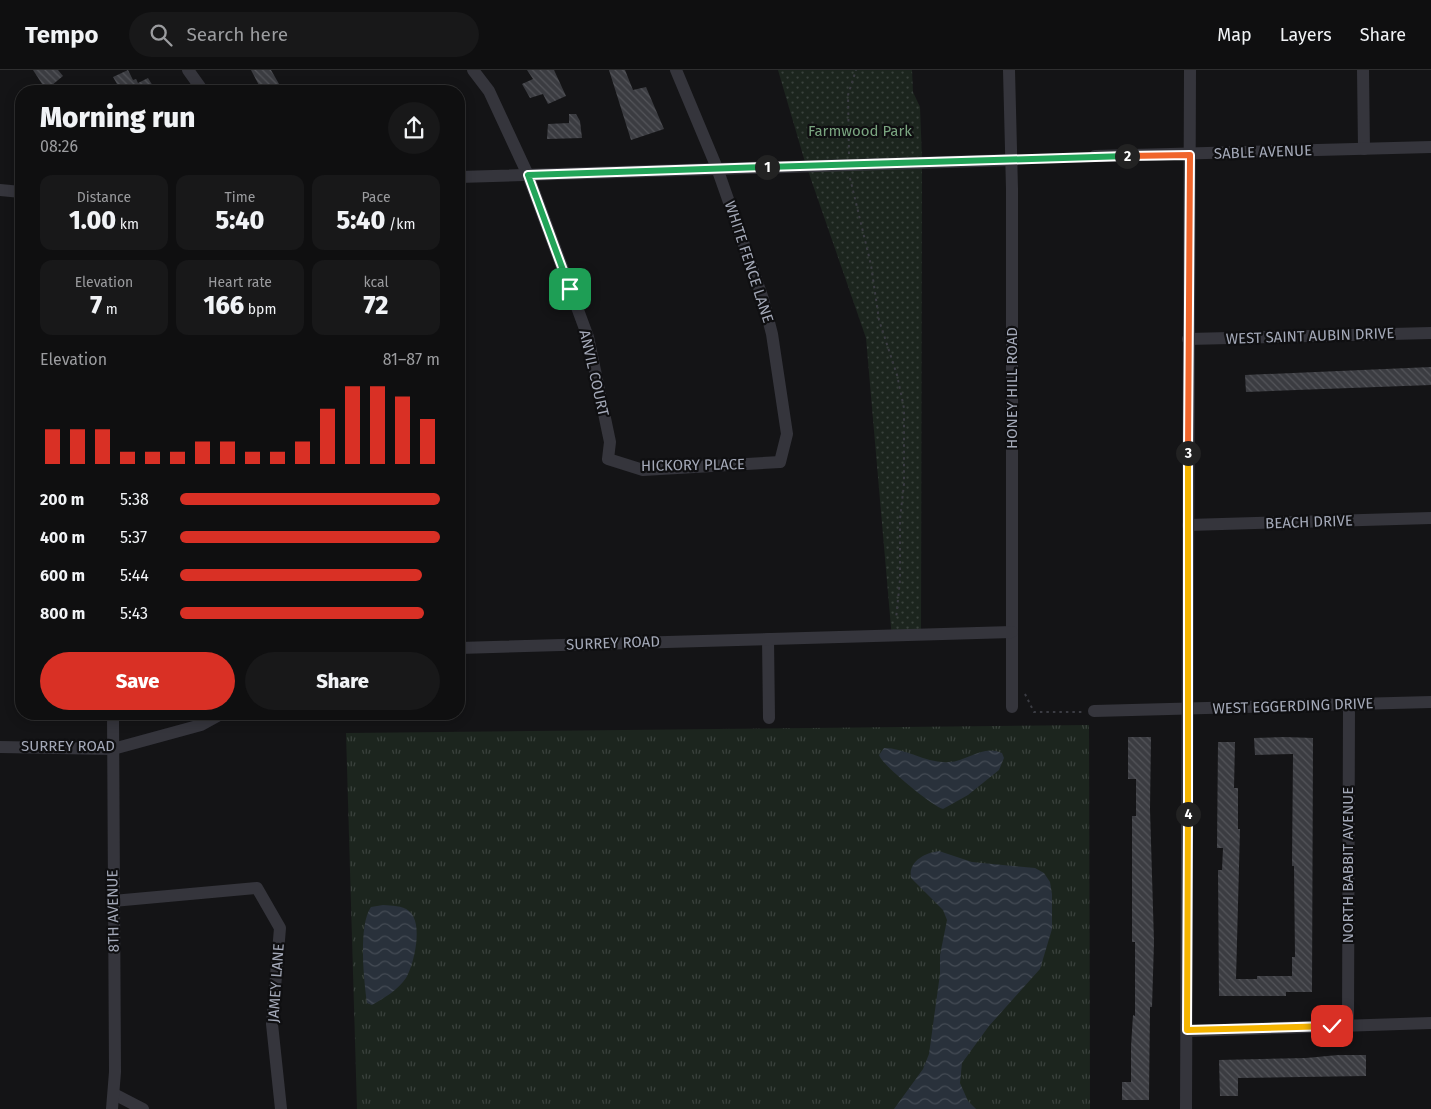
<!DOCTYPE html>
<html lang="en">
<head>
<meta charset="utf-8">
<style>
  :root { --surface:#0f0f10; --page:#181819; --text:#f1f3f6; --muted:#9b9c9f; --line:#2f2f30; --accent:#d93025 }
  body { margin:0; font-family:"Fira Sans",sans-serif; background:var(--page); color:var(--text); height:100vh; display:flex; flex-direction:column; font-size:19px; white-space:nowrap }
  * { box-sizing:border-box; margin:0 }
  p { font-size:16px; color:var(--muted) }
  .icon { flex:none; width:28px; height:28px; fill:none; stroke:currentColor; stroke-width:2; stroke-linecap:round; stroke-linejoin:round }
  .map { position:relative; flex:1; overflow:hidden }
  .side { position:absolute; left:15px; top:15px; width:450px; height:635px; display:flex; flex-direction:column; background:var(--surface); border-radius:20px; box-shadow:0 2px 12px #0003,0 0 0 1px var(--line) }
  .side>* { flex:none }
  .pin { position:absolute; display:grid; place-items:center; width:42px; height:42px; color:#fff; margin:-21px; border-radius:10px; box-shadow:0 2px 8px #0006 }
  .km { position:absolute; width:25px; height:25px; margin:-12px; border-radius:50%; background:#222; color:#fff; font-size:14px; line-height:25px; text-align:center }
  .round { display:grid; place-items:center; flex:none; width:52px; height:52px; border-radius:26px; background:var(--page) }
  .overview { display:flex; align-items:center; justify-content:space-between; height:85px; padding:0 25px }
  h1 { font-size:28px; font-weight:800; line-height:38px }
  .stats { display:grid; grid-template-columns:repeat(3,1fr); gap:8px; height:85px; padding:5px 25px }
  .stats div { display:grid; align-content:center; border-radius:12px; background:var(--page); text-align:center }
  .stats b { font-size:25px; font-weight:800 }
  .stats small { font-size:14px; font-weight:400 }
  .stats p { font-size:14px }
  .chart { height:140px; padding:10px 25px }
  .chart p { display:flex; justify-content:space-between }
  .chart svg { width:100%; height:90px; margin-top:5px; stroke:var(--accent); stroke-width:6 }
  .action { display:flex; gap:10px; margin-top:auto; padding:10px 25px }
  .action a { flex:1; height:58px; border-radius:30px; background:var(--accent); color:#fff; font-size:20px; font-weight:800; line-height:58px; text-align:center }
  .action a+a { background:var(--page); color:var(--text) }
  ul { padding:0 25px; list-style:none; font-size:16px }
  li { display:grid; grid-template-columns:80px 60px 1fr; align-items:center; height:38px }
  li i { height:12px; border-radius:6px; background:var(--accent) }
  header { display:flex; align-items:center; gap:30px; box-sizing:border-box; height:70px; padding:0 25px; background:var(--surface); border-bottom:1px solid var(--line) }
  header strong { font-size:24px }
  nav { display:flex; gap:28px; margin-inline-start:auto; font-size:18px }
  .search { width:350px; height:45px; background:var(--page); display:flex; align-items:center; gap:12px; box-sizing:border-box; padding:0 18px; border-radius:28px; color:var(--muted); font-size:19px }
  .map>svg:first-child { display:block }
  .grass { fill:url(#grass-tufts) }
  .park { fill:url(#park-dots) }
  .water { fill:url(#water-waves) }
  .building { fill:url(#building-back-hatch) }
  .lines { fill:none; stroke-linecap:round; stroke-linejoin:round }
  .path { stroke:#3b3c43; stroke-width:2; stroke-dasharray:2.5 4; stroke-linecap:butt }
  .street { stroke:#35353c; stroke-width:12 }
  .split-1-casing { stroke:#fff; stroke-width:10 }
  .split-2-casing { stroke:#fff; stroke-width:10 }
  .split-3-casing { stroke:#fff; stroke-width:10 }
  .split-4-casing { stroke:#fff; stroke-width:10 }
  .split-5-casing { stroke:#fff; stroke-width:10 }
  .split-1 { stroke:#22a559; stroke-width:6 }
  .split-2 { stroke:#22a559; stroke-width:6 }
  .split-3 { stroke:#f0652b; stroke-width:6 }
  .split-4 { stroke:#f5b400; stroke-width:6 }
  .split-5 { stroke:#f5b400; stroke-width:6 }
  .labels { text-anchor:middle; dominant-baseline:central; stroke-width:4.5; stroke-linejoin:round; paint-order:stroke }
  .park-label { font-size:15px; fill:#7aa580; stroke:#0f0f11 }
  .street-label { font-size:15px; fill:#a4a9b8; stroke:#0f0f11 }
</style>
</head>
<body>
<header>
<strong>Tempo</strong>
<div class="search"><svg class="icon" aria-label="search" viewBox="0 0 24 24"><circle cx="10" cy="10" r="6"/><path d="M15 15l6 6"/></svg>Search here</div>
<nav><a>Map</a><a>Layers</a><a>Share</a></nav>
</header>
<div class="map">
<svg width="1431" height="1039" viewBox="0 0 1431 1039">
  <defs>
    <pattern id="grass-tufts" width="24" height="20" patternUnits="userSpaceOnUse" patternTransform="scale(1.25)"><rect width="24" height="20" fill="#1c251e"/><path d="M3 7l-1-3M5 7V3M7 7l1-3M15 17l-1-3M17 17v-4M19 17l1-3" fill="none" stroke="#3a423d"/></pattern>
    <pattern id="park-dots" width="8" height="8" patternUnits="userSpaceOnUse" patternTransform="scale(1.25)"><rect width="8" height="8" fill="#1c251e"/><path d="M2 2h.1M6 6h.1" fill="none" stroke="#3a423d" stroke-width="1.8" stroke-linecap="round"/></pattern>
    <pattern id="water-waves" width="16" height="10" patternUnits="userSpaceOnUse" patternTransform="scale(1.25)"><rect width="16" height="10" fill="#29313b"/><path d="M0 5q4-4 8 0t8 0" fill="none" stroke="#454c55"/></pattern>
    <pattern id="building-back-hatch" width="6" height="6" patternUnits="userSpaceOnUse" patternTransform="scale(1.25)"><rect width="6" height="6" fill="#3b3c41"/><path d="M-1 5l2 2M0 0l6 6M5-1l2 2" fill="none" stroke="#54555a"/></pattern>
  </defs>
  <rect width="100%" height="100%" fill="#141416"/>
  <!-- grass -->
  <path class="grass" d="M 1089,655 L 1090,1039 L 357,1039 L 346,663 Z"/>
  <!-- park -->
  <path class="park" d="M 778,0 L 912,0 L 913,22 L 920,37 L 922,89 L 921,568 L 892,569 L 866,268 L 805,92 Z"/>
  <!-- water -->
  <g class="water">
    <path d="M 884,678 C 906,678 927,694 949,692 C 968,691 983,674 1002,683 L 1004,688 L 999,700 L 968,725 L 943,739 C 932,736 881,694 879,685 Z"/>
    <path d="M 939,781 L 972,792 L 1035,798 L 1044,803 L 1050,812 L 1052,824 L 1052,859 L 1040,899 L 989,956 L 962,993 L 960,1013 L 968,1031 L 976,1039 L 894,1039 L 923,999 L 929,984 L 940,904 L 940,885 L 947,850 L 943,840 L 911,808 C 908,791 925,783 939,781 Z"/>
    <path d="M 383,835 C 392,836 402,835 409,841 C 424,853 414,895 406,908 C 398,920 384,928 372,935 L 367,933 C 364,911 358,855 371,837 Z"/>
  </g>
  <!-- building -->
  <g class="building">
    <path d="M 33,0 L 58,0 L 63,6 L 46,20 Z"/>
    <path d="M 128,0 L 133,10 L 136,9 L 138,13 L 148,8 L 156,21 L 121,21 L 113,7 Z"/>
    <path d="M 251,0 L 271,0 L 283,21 L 262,21 Z"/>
    <path d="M 527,0 L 554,0 L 566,26 L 548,34 L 543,24 L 530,28 L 522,14 L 533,9 Z"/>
    <path d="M 609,0 L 625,0 L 633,20 L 646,17 L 664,59 L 631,70 Z"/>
    <path d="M 569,44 L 576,44 L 580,51 L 582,68 L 547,69 L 548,54 L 569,53 Z"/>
    <path d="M 1431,297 L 1431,315 L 1246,322 L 1245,305 Z"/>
    <path d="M 1128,667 L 1151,667 L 1150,739 L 1154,872 L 1152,937 L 1150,937 L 1149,1030 L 1122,1030 L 1122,1012 L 1131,1012 L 1131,977 L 1133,945 L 1135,946 L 1135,872 L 1132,872 L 1132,746 L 1136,746 L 1136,709 L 1128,709 Z"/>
    <path d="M 1284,667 L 1313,668 L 1312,922 L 1286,922 L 1286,926 L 1219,926 L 1218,800 L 1222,800 L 1223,778 L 1217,778 L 1218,672 L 1235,672 L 1234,718 L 1238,718 L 1238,759 L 1240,759 L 1236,909 L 1257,909 L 1257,906 L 1292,906 L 1292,887 L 1295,887 L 1294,796 L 1292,796 L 1293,684 L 1255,685 L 1254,668 Z"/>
    <path d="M 1338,985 L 1366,985 L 1366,1006 L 1238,1008 L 1238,1026 L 1220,1026 L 1219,990 L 1306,988 Z"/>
  </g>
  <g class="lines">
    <!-- path -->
    <g class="path">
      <path d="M 849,84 L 848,25 L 856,0"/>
      <path d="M 1023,89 L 1083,87"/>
      <path d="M 850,108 L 871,195 L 879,250 L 897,305 L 904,338 L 904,414 L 900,449 L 900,510 L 896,549"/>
      <path d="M 1025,624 L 1034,642 L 1082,642"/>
    </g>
    <!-- street -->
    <g class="street">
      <path d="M 188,0 L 203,21"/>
      <path d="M 473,0 L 489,21 L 528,105 L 588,267 L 610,372 L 608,389 L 643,400 L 780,392 L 787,364 L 772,264 L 763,229 L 717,98 L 676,0"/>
      <path d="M 1009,0 L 1012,119 L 1012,637"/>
      <path d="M 1363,0 L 1364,79"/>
      <path d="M 1095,86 L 1431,77"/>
      <path d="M 459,107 L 1011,90"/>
      <path d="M 0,120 L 21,122"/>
      <path d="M 1188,269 L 1431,263"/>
      <path d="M 1188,455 L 1431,448"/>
      <path d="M 768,569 L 769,648"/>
      <path d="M 459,578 L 1012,562"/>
      <path d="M 1094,641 L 1431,632"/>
      <path d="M 0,677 L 113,679 L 201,655 L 221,644"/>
      <path d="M 113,831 L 257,818 L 280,858 L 272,954 L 281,1039"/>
      <path d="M 1348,956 L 1349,635"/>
      <path d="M 1187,961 L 1431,953"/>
      <path d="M 114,1024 L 143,1039"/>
      <path d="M 112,1039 L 115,1002 L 113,644"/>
      <path d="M 1186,1039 L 1190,0"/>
    </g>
  </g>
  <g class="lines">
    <!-- split-1 casing -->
    <g class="split-1-casing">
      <path id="split-1" d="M 570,219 L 528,105 L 767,97"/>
    </g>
    <!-- split-2 casing -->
    <g class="split-2-casing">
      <path id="split-2" d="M 767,97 L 1127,86"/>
    </g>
    <!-- split-3 casing -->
    <g class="split-3-casing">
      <path id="split-3" d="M 1127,86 L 1190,85 L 1188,383"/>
    </g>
    <!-- split-4 casing -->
    <g class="split-4-casing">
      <path id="split-4" d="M 1188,744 L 1188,383"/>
    </g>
    <!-- split-5 casing -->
    <g class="split-5-casing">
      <path id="split-5" d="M 1188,744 L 1187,960 L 1332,956"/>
    </g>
    <!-- split-1 -->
    <use href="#split-1" class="split-1"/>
    <!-- split-2 -->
    <use href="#split-2" class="split-2"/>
    <!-- split-3 -->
    <use href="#split-3" class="split-3"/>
    <!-- split-4 -->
    <use href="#split-4" class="split-4"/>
    <!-- split-5 -->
    <use href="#split-5" class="split-5"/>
  </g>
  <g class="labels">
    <!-- park labels -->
    <g class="park-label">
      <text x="860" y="61">Farmwood Park</text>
    </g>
    <!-- street labels -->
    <g class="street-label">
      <text transform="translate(1263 82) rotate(-2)">SABLE AVENUE</text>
      <text transform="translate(749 192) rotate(72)">WHITE FENCE LANE</text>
      <text transform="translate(1310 266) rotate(-2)">WEST SAINT AUBIN DRIVE</text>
      <text transform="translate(594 303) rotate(77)">ANVIL COURT</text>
      <text transform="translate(1012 318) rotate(-90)">HONEY HILL ROAD</text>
      <text transform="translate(693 395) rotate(-1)">HICKORY PLACE</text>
      <text transform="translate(1309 452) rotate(-2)">BEACH DRIVE</text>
      <text transform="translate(613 573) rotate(-2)">SURREY ROAD</text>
      <text transform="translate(1293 636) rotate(-2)">WEST EGGERDING DRIVE</text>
      <text x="68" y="676">SURREY ROAD</text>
      <text transform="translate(1348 795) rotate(-90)">NORTH BABBIT AVENUE</text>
      <text transform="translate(113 841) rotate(-91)">8TH AVENUE</text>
      <text transform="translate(276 913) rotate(-86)">JAMEY LANE</text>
    </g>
  </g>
</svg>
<div class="pin" style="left:570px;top:219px;background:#1e9e55"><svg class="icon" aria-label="arrive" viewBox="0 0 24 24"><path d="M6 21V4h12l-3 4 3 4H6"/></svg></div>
<div class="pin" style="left:1332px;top:956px;background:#d93025"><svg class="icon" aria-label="check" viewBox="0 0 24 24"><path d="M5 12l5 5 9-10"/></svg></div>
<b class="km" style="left:767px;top:97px">1</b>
<b class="km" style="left:1127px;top:86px">2</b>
<b class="km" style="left:1188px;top:383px">3</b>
<b class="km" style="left:1188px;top:744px">4</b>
<section class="side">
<div class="overview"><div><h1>Morning run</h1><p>08:26</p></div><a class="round"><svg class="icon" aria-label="share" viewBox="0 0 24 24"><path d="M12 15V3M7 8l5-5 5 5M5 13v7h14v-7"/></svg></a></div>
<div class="stats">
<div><p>Distance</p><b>1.00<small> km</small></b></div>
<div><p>Time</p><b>5:40</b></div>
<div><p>Pace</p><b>5:40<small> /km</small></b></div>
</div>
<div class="stats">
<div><p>Elevation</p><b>7<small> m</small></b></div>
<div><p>Heart rate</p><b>166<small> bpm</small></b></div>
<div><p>kcal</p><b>72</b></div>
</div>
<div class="chart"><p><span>Elevation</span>81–87 m</p>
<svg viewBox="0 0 160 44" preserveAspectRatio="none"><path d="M5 44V27M15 44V27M25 44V27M35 44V38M45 44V38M55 44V38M65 44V33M75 44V33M85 44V38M95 44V38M105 44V33M115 44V17M125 44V6M135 44V6M145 44V11M155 44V22"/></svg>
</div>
<ul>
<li><b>200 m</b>5:38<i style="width:100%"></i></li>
<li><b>400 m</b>5:37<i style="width:100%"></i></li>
<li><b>600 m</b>5:44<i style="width:93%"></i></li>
<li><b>800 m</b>5:43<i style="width:94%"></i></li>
</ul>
<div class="action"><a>Save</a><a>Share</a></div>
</section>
</div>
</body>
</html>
